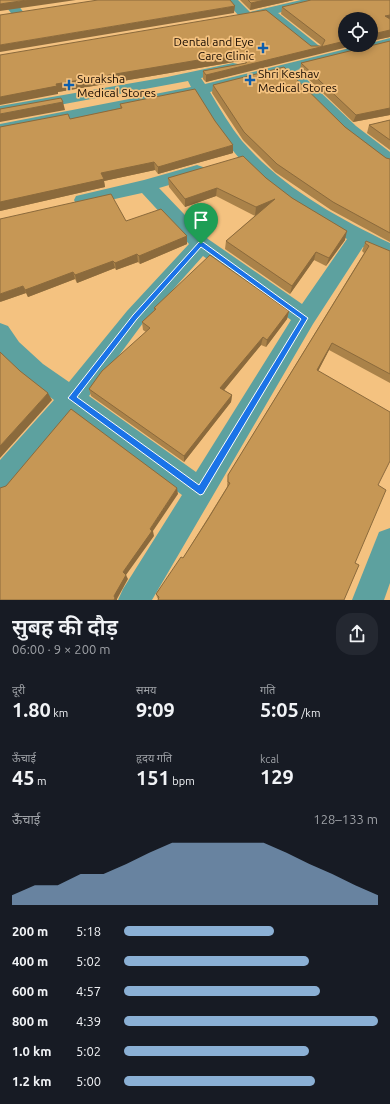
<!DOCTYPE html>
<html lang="hi">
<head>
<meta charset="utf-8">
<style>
  :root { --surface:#171b24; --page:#242831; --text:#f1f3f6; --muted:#9ea1a6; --accent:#8bb0d5 }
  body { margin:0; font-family:Ubuntu,"Noto Sans Devanagari",sans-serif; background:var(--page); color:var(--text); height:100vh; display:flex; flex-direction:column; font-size:15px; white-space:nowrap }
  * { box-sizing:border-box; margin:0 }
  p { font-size:13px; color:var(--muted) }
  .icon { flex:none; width:22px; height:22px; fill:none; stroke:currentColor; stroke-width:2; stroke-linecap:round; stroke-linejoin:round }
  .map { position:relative; height:600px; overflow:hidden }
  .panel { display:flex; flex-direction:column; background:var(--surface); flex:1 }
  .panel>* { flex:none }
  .controls { position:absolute; left:338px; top:12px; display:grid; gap:8px }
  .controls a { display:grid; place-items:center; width:40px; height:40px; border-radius:50%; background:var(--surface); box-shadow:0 2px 6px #0003; font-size:20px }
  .pin { position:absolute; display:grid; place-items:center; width:34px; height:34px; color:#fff; margin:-41px -17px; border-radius:50% 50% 50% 0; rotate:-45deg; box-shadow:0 0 4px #0007 }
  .pin .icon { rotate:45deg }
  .round { display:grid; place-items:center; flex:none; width:42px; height:42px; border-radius:16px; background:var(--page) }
  .headline { display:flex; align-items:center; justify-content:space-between; height:68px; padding:0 12px }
  h1 { font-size:22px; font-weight:600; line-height:30px }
  .stats { display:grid; grid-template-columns:repeat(3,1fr); gap:6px; height:68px; padding:4px 12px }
  .stats div { display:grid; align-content:center }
  .stats b { font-size:20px; font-weight:600 }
  .stats small { font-size:11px; font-weight:400 }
  .stats p { font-size:11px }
  .chart { height:112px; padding:8px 12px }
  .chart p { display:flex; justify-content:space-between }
  .chart svg { width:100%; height:72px; margin-top:4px; fill:var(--accent); opacity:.7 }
  ul { padding:0 12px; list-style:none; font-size:13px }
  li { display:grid; grid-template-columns:64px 48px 1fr; align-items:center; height:30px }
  li i { height:10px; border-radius:5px; background:var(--accent) }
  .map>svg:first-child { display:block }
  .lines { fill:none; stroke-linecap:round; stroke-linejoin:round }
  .minor { fill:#5da19f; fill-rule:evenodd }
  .wall { fill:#aa8249 }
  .shaded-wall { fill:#8b6a3c }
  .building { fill:#c69755; stroke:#8b6a3c }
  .route { fill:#1a73e8; stroke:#fff; fill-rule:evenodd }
  .poi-dot { fill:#0e5eac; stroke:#f4c280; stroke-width:1.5 }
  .labels { text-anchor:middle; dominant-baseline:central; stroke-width:3.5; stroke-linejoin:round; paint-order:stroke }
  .far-poi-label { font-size:12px; fill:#180b00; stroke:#f4c280; text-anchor:start }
</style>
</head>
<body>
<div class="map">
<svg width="390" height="600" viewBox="0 0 390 600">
  <rect width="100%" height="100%" fill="#f4c280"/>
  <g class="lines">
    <!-- minor -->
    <g class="minor">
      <path d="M 1,0 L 14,0 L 25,14 L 24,17 L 14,17 Z"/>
      <path d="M 225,0 L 238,0 L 250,12 L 301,0 L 323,0 L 321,3 L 278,13 L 323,49 L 321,52 L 311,52 L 266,16 L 240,22 L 235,21 L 234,18 L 238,15 Z"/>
      <path d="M 390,38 L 390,46 L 297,70 L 356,126 L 390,152 L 390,166 L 384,165 L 344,134 L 283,73 L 210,92 C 220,109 230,126 242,141 C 282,187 336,217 390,243 L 390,259 L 363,247 L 313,324 L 152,600 L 118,600 L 123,589 L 182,495 L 74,414 L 10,491 L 0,495 L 0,460 L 54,400 L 25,378 L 3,356 L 0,352 L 0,323 L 8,326 L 19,342 L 43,364 L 69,382 L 127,311 L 189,244 L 142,193 L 83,206 L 76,204 L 74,200 L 76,196 L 144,180 L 197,165 L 203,167 L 206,171 L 203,175 L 159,188 L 208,239 L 302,304 L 347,239 C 303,215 261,187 230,147 C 217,131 207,113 196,95 L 0,134 L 0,124 L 191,87 L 188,81 L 0,116 L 0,106 L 167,77 L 233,63 L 238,64 L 240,67 L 238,70 L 201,78 L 205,84 L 362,45 L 371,45 L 371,43 ZM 203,256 L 291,320 L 196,472 L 89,396 L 143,323 Z"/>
      <path d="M 390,528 L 390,583 L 384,600 L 352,600 L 379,532 Z"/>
    </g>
  </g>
  <!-- wall -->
  <g class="wall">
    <path d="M 240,0 L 294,0 L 250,10 Z"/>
    <path d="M 390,0 L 390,37 L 371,41 L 371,19 L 345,45 L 206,82 L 203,79 L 203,71 L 246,63 L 245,62 L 240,61 L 58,92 L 58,94 L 0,55 L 311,46 L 322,46 L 281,14 L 282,7 Z"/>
    <path d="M 390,41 L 390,115 L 353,122 L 300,71 L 301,63 Z"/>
    <path d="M 213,85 L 345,127 L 386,158 L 390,159 L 390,242 L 331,210 L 275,172 L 243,140 L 212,93 Z"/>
    <path d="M 120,104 L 233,153 L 158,174 L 155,170 L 104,181 L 105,187 L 0,211 L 0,127 L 70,119 L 120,108 Z"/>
    <path d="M 390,120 L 390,150 L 367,133 L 369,125 Z"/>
    <path d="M 168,178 L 266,178 L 345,240 L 326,266 L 314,260 L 290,294 L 225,249 L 226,241 L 257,214 L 255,216 L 216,196 L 185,207 L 169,187 Z"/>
    <path d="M 126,221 L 187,236 L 187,244 L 140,264 L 138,262 L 116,270 L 115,268 L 77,283 L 75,279 L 28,297 L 26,293 L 0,302 Z"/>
    <path d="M 365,243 L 390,251 L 390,383 L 329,350 L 318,371 L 158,599 L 157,597 L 156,594 L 183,558 L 227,487 L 228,475 L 364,253 L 362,251 Z"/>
    <path d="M 154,308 L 289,311 L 287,319 L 266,347 L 261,345 L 224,390 L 232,395 L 231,402 L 184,462 L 91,396 L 89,389 L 146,332 L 143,330 L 142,322 L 154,311 Z"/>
  </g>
  <!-- shaded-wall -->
  <g class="shaded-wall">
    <path d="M 27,0 L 76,0 L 0,11 L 0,4 Z"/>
    <path d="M 265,0 L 294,0 L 250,10 L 251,3 Z"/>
    <path d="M 235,6 L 234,13 L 0,52 L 0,45 Z"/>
    <path d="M 390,15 L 390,22 L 385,16 Z"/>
    <path d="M 390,30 L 390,37 L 371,41 L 371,38 L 373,34 Z"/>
    <path d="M 345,41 L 345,45 L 356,45 L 206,82 L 206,75 Z"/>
    <path d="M 240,53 L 240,61 L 58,92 L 58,94 L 0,105 L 0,97 L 56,84 Z"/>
    <path d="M 63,102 L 65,110 L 0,122 L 0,114 Z"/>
    <path d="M 390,108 L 390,115 L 353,122 L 356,115 Z"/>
    <path d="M 233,145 L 233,153 L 158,174 L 158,167 Z"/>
    <path d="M 154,162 L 155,170 L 104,181 L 105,187 L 0,211 L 0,202 L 101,173 Z"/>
    <path d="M 217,188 L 216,196 L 185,207 L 185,199 Z"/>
    <path d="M 275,199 L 274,207 L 255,216 L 256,207 Z"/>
    <path d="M 347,231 L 345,240 L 326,266 L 329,258 Z"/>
    <path d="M 187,236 L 187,244 L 140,264 L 139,256 Z"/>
    <path d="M 316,252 L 314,260 L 290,294 L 292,286 Z"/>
    <path d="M 137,254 L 138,262 L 116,270 L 115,263 Z"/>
    <path d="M 113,261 L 115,268 L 77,283 L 75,275 Z"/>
    <path d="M 73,272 L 75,279 L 28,297 L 25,290 Z"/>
    <path d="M 23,286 L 26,293 L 0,302 L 0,294 Z"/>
    <path d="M 289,311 L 287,319 L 266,347 L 267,340 Z"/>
    <path d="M 263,337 L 261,345 L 220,395 L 220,388 Z"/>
    <path d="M 332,343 L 329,350 L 315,377 L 317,370 Z"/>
    <path d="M 48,393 L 52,400 L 0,458 L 0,446 Z"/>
    <path d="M 232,395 L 231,402 L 184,462 L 184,456 Z"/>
    <path d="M 177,488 L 178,494 L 153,531 L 154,536 L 126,575 L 128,579 L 117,599 L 117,600 L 114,600 L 114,596 L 123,572 L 150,529 Z"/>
  </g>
  <!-- building -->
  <g class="building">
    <path d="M 0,0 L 27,0 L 0,4 Z"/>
    <path d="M 98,0 L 230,0 L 235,6 L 0,45 L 0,15 Z"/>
    <path d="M 248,0 L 265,0 L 251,3 Z"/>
    <path d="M 311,0 L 390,0 L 390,15 L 385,16 L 390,19 L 390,30 L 373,34 L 371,36 L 371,19 L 345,19 L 345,41 L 206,75 L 203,71 L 246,63 L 249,58 L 246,54 L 240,53 L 56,84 L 57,86 L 0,97 L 0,55 L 266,10 L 311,46 L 322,46 L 325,40 L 282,7 Z"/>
    <path d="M 390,41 L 390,108 L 356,115 L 301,63 Z"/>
    <path d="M 284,67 L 345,127 L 386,158 L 390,159 L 390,233 L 333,202 L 277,164 L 244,132 L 213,85 Z"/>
    <path d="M 195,89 L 215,121 L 233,145 L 158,167 L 154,162 L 101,173 L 104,179 L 0,202 L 0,127 L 68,114 L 70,119 L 122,108 L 120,104 Z"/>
    <path d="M 61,98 L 63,102 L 0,114 L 0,109 Z"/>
    <path d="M 390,120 L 390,140 L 369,125 Z"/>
    <path d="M 243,156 L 266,178 L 292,198 L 347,231 L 329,258 L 316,252 L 292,286 L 226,241 L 275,199 L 256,207 L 217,188 L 185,199 L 168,178 Z"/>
    <path d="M 111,194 L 126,221 L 161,209 L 187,236 L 139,256 L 137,254 L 115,263 L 113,261 L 75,275 L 73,272 L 25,290 L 23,286 L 0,294 L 0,219 Z"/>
    <path d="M 366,241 L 390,251 L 390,374 L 332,343 L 317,370 L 390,412 L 390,461 L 378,485 L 386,490 L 355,563 L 359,565 L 344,600 L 158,600 L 159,597 L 156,594 L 181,557 L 183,558 L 208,519 L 230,483 L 228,482 L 228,475 L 369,246 L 365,243 Z"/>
    <path d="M 210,255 L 289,311 L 267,340 L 263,337 L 220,388 L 232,395 L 184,456 L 89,389 L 102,371 L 150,328 L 142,322 L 156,309 L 154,308 Z"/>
    <path d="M 0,352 L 20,371 L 48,393 L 0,446 Z"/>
    <path d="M 71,409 L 177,488 L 150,529 L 152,531 L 123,572 L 126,575 L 114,596 L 115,598 L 114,600 L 0,600 L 0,488 L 6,486 Z"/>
  </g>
  <!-- route -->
  <path class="route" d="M 199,242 L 203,242 L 308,318 L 203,494 L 200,495 L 68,398 L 133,315 ZM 201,247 L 301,319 L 199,485 L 77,397 L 137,319 Z"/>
  <!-- markers -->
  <g class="poi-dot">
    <path d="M261 42h4v4h4v4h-4v4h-4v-4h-4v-4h4z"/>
    <path d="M248 74h4v4h4v4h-4v4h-4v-4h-4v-4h4z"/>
    <path d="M67 79h4v4h4v4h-4v4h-4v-4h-4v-4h4z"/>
  </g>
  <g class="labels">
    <!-- far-poi labels -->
    <g class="far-poi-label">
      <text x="254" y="41" text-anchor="end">Dental and Eye<tspan x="254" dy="14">Care Clinic</tspan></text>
      <text x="258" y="73">Shri Keshav<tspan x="258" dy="14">Medical Stores</tspan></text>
      <text x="77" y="78">Suraksha<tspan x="77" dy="14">Medical Stores</tspan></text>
    </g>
  </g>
</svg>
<div class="controls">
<a><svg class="icon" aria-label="locate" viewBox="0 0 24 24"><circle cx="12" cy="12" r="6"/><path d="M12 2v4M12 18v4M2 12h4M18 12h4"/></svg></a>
</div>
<div class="pin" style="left:201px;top:244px;background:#1e9e55"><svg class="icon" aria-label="arrive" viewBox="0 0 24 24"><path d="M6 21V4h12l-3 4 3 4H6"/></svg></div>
</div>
<section class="panel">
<div class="headline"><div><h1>सुबह की दौड़</h1><p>06:00 · 9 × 200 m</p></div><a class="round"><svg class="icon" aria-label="share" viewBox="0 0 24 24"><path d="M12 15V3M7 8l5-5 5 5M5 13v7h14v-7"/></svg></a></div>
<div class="stats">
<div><p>दूरी</p><b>1.80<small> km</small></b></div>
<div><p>समय</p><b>9:09</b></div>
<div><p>गति</p><b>5:05<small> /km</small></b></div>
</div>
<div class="stats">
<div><p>ऊँचाई</p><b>45<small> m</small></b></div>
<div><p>हृदय गति</p><b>151<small> bpm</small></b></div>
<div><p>kcal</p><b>129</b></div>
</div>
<div class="chart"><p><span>ऊँचाई</span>128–133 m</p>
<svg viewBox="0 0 160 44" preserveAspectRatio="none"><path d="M0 44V38L10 32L20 32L30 25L40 25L50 19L60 12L70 6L80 6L90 6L100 6L110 6L120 12L130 19L140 25L150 32L160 38V44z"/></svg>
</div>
<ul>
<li><b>200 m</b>5:18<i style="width:59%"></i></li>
<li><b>400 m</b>5:02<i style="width:73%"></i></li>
<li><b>600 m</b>4:57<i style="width:77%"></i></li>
<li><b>800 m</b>4:39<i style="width:100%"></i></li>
<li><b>1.0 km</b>5:02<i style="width:73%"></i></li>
<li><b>1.2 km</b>5:00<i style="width:75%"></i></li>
</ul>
</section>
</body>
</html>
